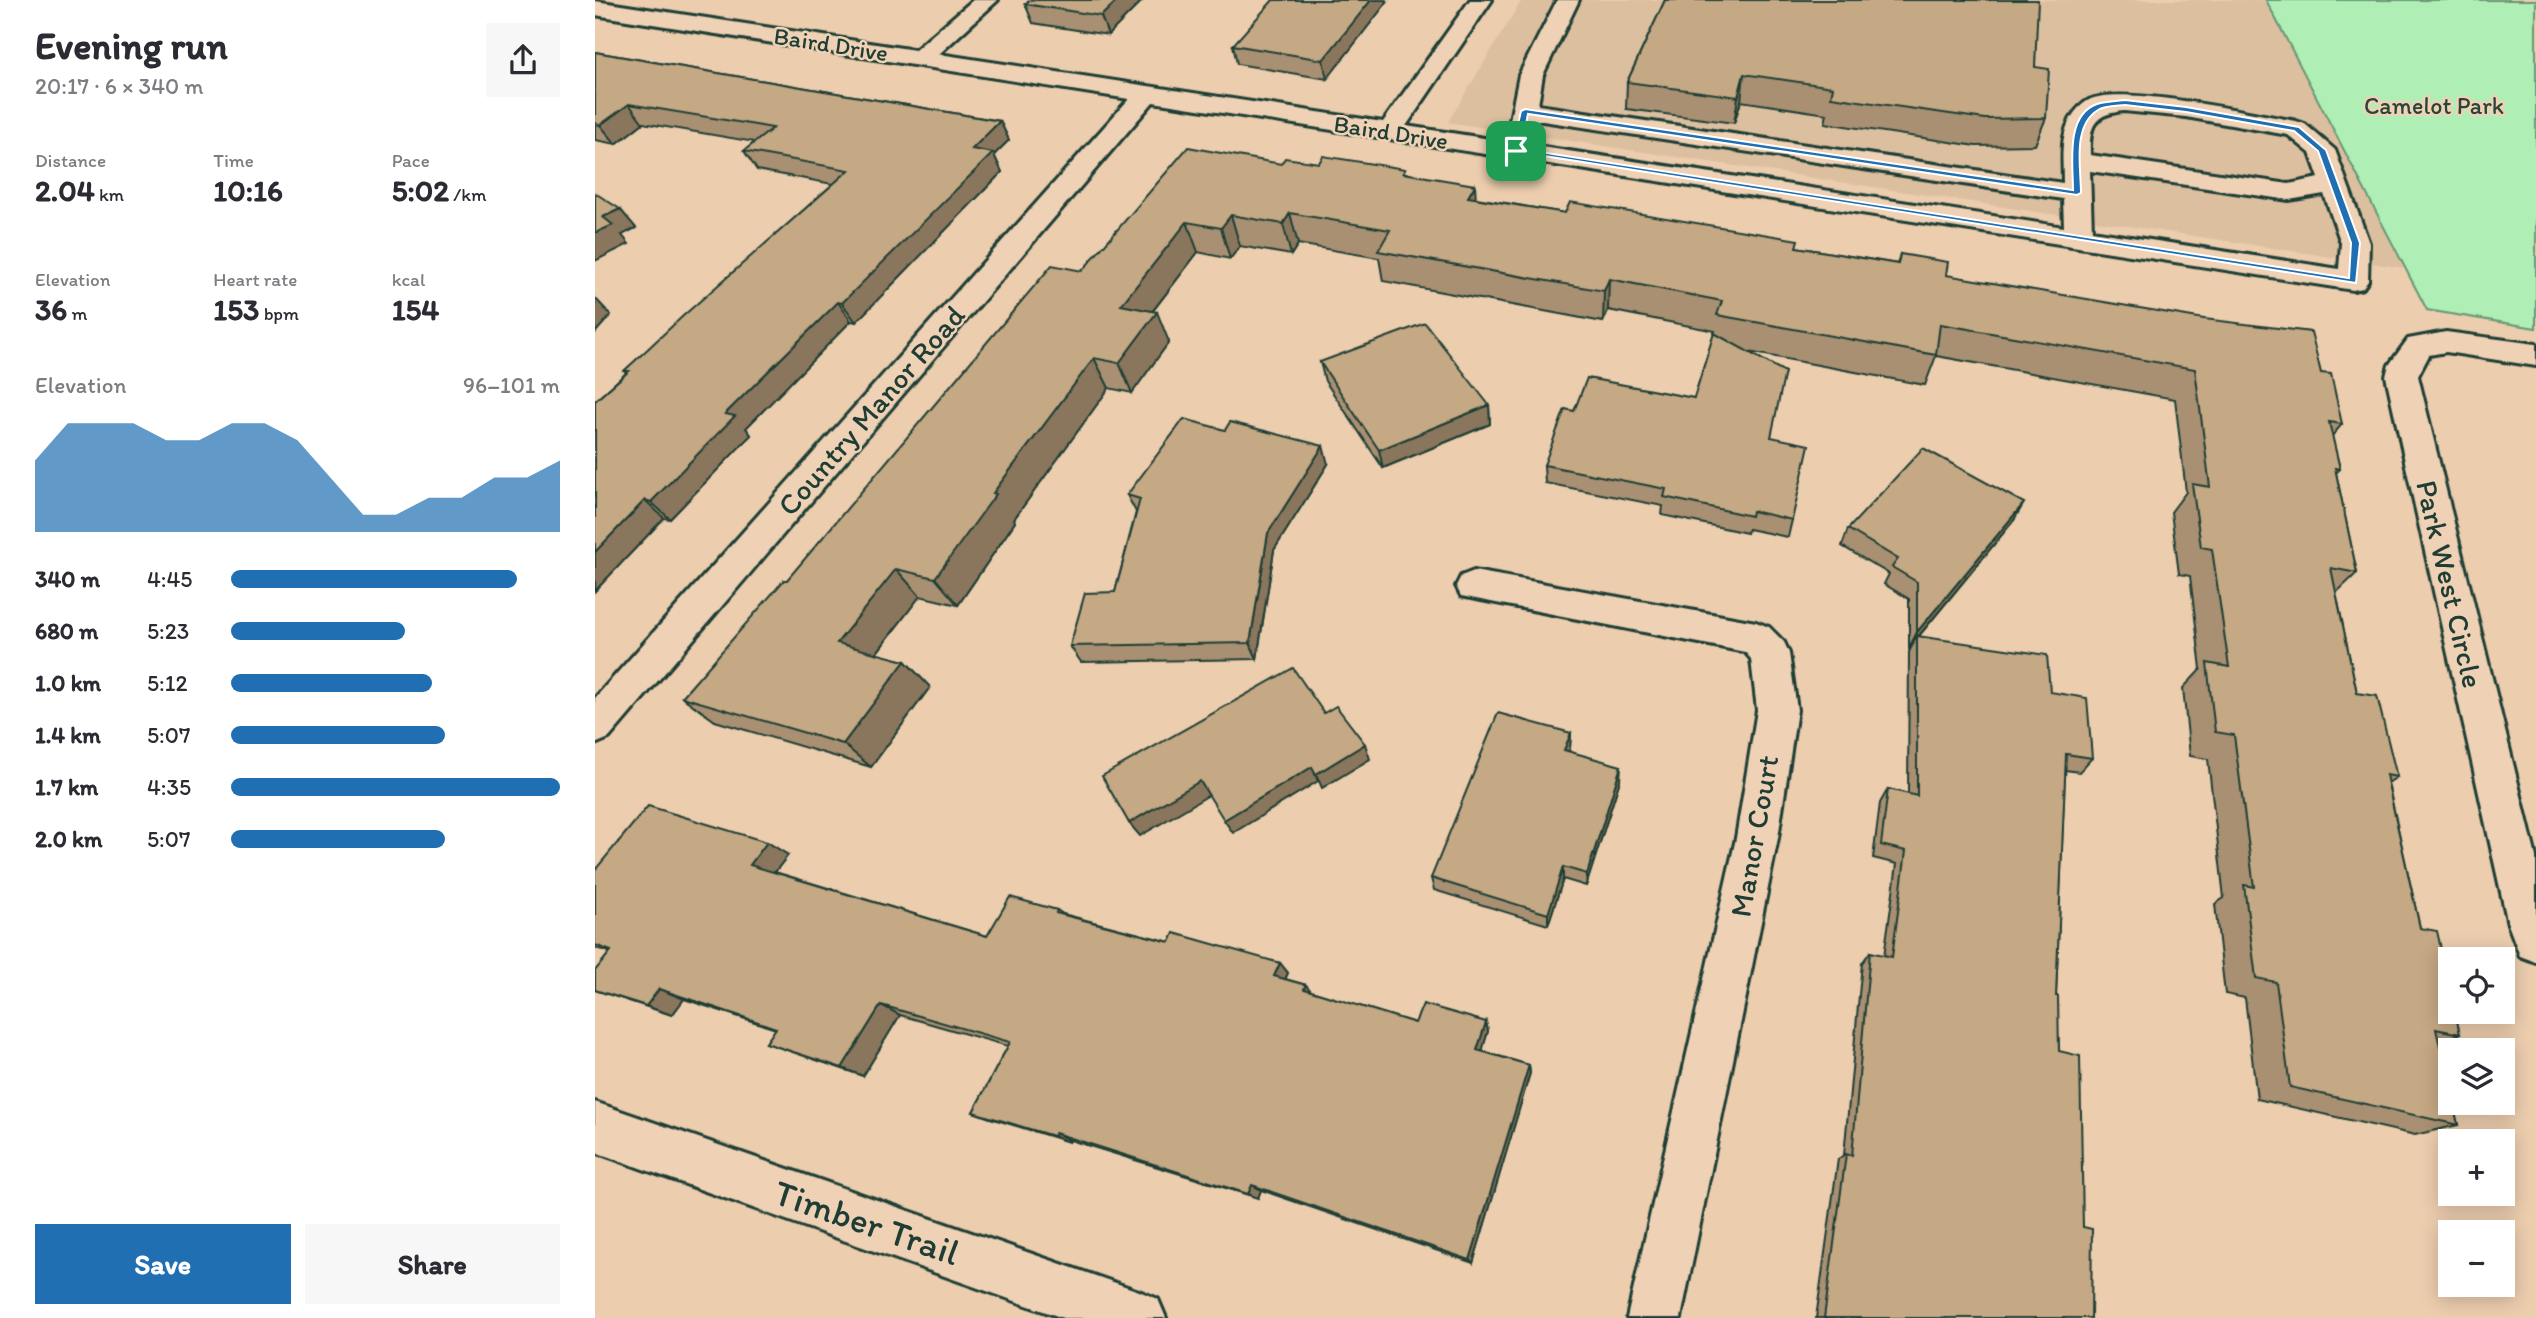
<!DOCTYPE html>
<html lang="en">
<head>
<meta charset="utf-8">
<style>
  :root { --surface:#fff; --page:#f7f7f7; --text:#2b2b33; --muted:#7c7c81; --accent:#1f6fb2 }
  body { margin:0; font-family:Itim,sans-serif; background:var(--page); color:var(--text); height:100vh; display:flex; flex-direction:column; font-size:26px; white-space:nowrap }
  * { box-sizing:border-box; margin:0 }
  p { font-size:23px; color:var(--muted) }
  .icon { flex:none; width:38px; height:38px; fill:none; stroke:currentColor; stroke-width:2; stroke-linecap:round; stroke-linejoin:round }
  .map { position:relative; flex:1; overflow:hidden }
  .sheet { display:flex; flex-direction:column; background:var(--surface); width:595px }
  .sheet>* { flex:none }
  .controls { position:absolute; left:1843px; top:947px; display:grid; gap:14px }
  .controls a { display:grid; place-items:center; width:77px; height:77px; border-radius:0px; background:var(--surface); box-shadow:0 4px 18px #0003; font-size:35px }
  .pin { position:absolute; display:grid; place-items:center; width:60px; height:60px; color:#fff; margin:-30px; border-radius:14px; box-shadow:0 4px 10px #0006 }
  .round { display:grid; place-items:center; flex:none; width:74px; height:74px; border-radius:0px; background:var(--page) }
  .head { display:flex; align-items:center; justify-content:space-between; height:119px; padding:0 35px }
  h1 { font-size:38px; font-weight:800; line-height:52px }
  .stats { display:grid; grid-template-columns:repeat(3,1fr); gap:10px; height:119px; padding:7px 35px }
  .stats div { display:grid; align-content:center }
  .stats b { font-size:30px; font-weight:800 }
  .stats small { font-size:19px; font-weight:400 }
  .stats p { font-size:19px }
  .chart { height:196px; padding:14px 35px }
  .chart p { display:flex; justify-content:space-between }
  .chart svg { width:100%; height:126px; margin-top:7px; fill:var(--accent); opacity:.7 }
  .cta { display:flex; gap:14px; margin-top:auto; padding:14px 35px }
  .cta a { flex:1; height:80px; border-radius:0px; background:var(--accent); color:#fff; font-size:28px; font-weight:800; line-height:80px; text-align:center }
  .cta a+a { background:var(--page); color:var(--text) }
  ul { padding:0 35px; list-style:none; font-size:23px }
  li { display:grid; grid-template-columns:112px 84px 1fr; align-items:center; height:52px }
  li i { height:18px; border-radius:9px; background:var(--accent) }
  main { display:flex; flex:1; min-height:0 }
  .map>svg:first-child { display:block }
  .built { fill:#dcbf9f }
  .green { fill:#afeeb5; stroke:#679674; stroke-width:2 }
  .lines { fill:none; stroke-linecap:round; stroke-linejoin:round }
  .minor-casing { stroke:#1f3d34; stroke-width:6 }
  .minor { fill:#efd2b5; fill-rule:evenodd }
  .wall { fill:#a99072; stroke:#1f3d34; stroke-width:2 }
  .shaded-wall { fill:#8a765c; stroke:#1f3d34; stroke-width:2 }
  .building { fill:#c5a884; stroke:#1f3d34; stroke-width:2 }
  .route { fill:#1f6fb2; stroke:#fff; stroke-width:2; fill-rule:evenodd }
  .labels { text-anchor:middle; dominant-baseline:central; stroke-width:5; stroke-linejoin:round; paint-order:stroke }
  .far-street-label { font-size:24px; fill:#1f3d34; stroke:#efd2b5 }
  .far-park-label { font-size:24px; fill:#26463a; stroke:#efd2b5 }
  .street-label { font-size:30px; fill:#1f3d34; stroke:#efd2b5 }
  .near-street-label { font-size:37px; fill:#1f3d34; stroke:#efd2b5 }
</style>
</head>
<body>
<main>
<section class="sheet">
<div class="head"><div><h1>Evening run</h1><p>20:17 · 6 × 340 m</p></div><a class="round"><svg class="icon" aria-label="share" viewBox="0 0 24 24"><path d="M12 15V3M7 8l5-5 5 5M5 13v7h14v-7"/></svg></a></div>
<div class="stats">
<div><p>Distance</p><b>2.04<small> km</small></b></div>
<div><p>Time</p><b>10:16</b></div>
<div><p>Pace</p><b>5:02<small> /km</small></b></div>
</div>
<div class="stats">
<div><p>Elevation</p><b>36<small> m</small></b></div>
<div><p>Heart rate</p><b>153<small> bpm</small></b></div>
<div><p>kcal</p><b>154</b></div>
</div>
<div class="chart"><p><span>Elevation</span>96–101 m</p>
<svg viewBox="0 0 160 44" preserveAspectRatio="none"><path d="M0 44V19L10 6L20 6L30 6L40 12L50 12L60 6L70 6L80 12L90 25L100 38L110 38L120 32L130 32L140 25L150 25L160 19V44z"/></svg>
</div>
<ul>
<li><b>340 m</b>4:45<i style="width:87%"></i></li>
<li><b>680 m</b>5:23<i style="width:53%"></i></li>
<li><b>1.0 km</b>5:12<i style="width:61%"></i></li>
<li><b>1.4 km</b>5:07<i style="width:65%"></i></li>
<li><b>1.7 km</b>4:35<i style="width:100%"></i></li>
<li><b>2.0 km</b>5:07<i style="width:65%"></i></li>
</ul>
<div class="cta"><a>Save</a><a>Share</a></div>
</section>
<div class="map">
<svg width="1941" height="1318" viewBox="0 0 1941 1318">
  <rect width="100%" height="100%" fill="#eccdae"/>
  <filter id="ink" filterUnits="userSpaceOnUse"><feTurbulence type="fractalNoise" baseFrequency=".0143" numOctaves="2"/><feDisplacementMap in="SourceGraphic" scale="14" xChannelSelector="R" yChannelSelector="G"/><feConvolveMatrix kernelMatrix="1 2 1 2 8 2 1 2 1" color-interpolation-filters="sRGB"/></filter>
  <g filter="url(#ink)">
    <!-- built -->
    <path class="built" d="M 927,0 L 1671,0 L 1809,268 L 853,122 Z"/>
    <!-- green -->
    <path class="green" d="M 1671,0 L 1941,0 L 1941,328 L 1832,310 Z"/>
    <g class="lines">
      <!-- minor casing -->
      <g class="minor-casing">
        <g id="minor">
          <path d="M 378,0 L 403,0 L 344,54 L 788,122 L 875,0 L 897,0 L 811,126 L 1469,227 L 1468,199 L 941,120 L 934,141 L 925,143 L 916,141 L 912,135 L 924,75 L 962,0 L 984,0 L 948,75 L 943,105 L 1468,183 C 1468,160 1464,135 1478,115 C 1481,110 1488,103 1494,100 C 1527,84 1660,114 1701,121 L 1710,124 L 1740,150 L 1774,243 L 1773,281 L 1768,288 L 1758,290 L 558,102 L 14,738 L 0,744 L 0,698 L 534,99 L 0,15 L 0,1 L 320,50 ZM 1529,111 L 1591,117 L 1693,135 L 1715,153 L 1724,178 L 1694,184 L 1495,155 C 1494,125 1499,114 1529,111 ZM 1495,171 L 1694,200 L 1729,194 L 1746,243 L 1744,269 L 1497,231 Z"/>
          <path d="M 1851,332 L 1941,344 L 1941,366 L 1851,352 L 1834,355 L 1823,376 L 1941,857 L 1941,962 L 1925,956 L 1913,924 L 1791,376 L 1794,365 L 1813,339 Z"/>
          <path d="M 879,571 L 1161,622 L 1174,627 L 1189,642 L 1194,653 L 1202,710 L 1183,838 L 1086,1318 L 1032,1318 L 1141,838 L 1162,710 L 1156,659 L 1150,652 L 866,596 L 861,586 L 866,576 Z"/>
          <path d="M 0,1102 L 544,1291 L 563,1299 L 571,1318 L 468,1318 L 0,1152 Z"/>
        </g>
      </g>
      <!-- minor -->
      <use href="#minor" class="minor"/>
    </g>
    <!-- wall -->
    <g class="wall">
      <path d="M 548,0 L 513,35 L 438,23 L 430,4 Z"/>
      <path d="M 1070,0 L 1440,67 L 1451,118 L 1440,145 L 1381,146 L 1230,123 L 1232,114 L 1146,101 L 1139,123 L 1031,109 L 1032,82 Z"/>
      <path d="M 792,2 L 732,79 L 642,64 L 638,45 Z"/>
      <path d="M 0,52 L 405,121 L 414,140 L 399,155 L 407,172 L 261,322 L 256,321 L 151,428 L 156,435 L 75,519 L 69,518 L 0,591 L 0,401 L 31,373 L 29,371 L 238,184 L 162,170 L 149,151 L 160,142 L 48,123 L 21,144 L 0,140 Z"/>
      <path d="M 724,163 L 811,173 L 881,198 L 970,213 L 1201,247 L 1302,264 L 1305,254 L 1351,275 L 1726,373 L 1747,424 L 1737,436 L 1745,469 L 1741,473 L 1762,573 L 1741,593 L 1762,693 L 1802,777 L 1793,783 L 1825,928 L 1865,1034 L 1844,1041 L 1863,1125 L 1820,1135 L 1662,1099 L 1650,998 L 1630,994 L 1620,904 L 1629,898 L 1613,759 L 1595,756 L 1588,688 L 1606,669 L 1595,576 L 1584,574 L 1576,512 L 1591,492 L 1580,399 L 1341,356 L 1330,385 L 1154,352 L 1197,520 L 1193,537 L 1153,529 L 1152,533 L 1067,515 L 1068,506 L 950,483 L 949,465 L 979,411 L 1099,398 L 1120,331 L 1013,310 L 1008,322 L 788,281 L 784,258 L 703,244 L 696,255 L 645,246 L 635,259 L 603,252 L 558,311 L 574,342 L 537,393 L 514,388 L 419,519 L 420,522 L 363,605 L 325,596 L 281,654 L 310,661 L 335,687 L 276,767 L 120,721 L 87,697 L 192,580 L 487,271 L 686,164 Z"/>
      <path d="M 725,362 L 894,405 L 895,424 L 788,468 L 730,381 Z"/>
      <path d="M 733,464 L 679,550 L 662,659 L 486,662 L 475,646 L 520,592 L 541,512 L 532,495 Z"/>
      <path d="M 1419,520 L 1324,636 L 1455,692 L 1497,758 L 1484,772 L 1470,770 L 1461,996 L 1464,1051 L 1488,1227 L 1496,1318 L 1221,1318 L 1243,1159 L 1249,1155 L 1267,963 L 1275,952 L 1289,956 L 1302,864 L 1278,858 L 1285,803 L 1293,789 L 1313,794 L 1314,652 L 1319,642 L 1314,648 L 1314,599 L 1289,584 L 1294,574 L 1247,546 L 1253,529 Z"/>
      <path d="M 976,733 L 975,748 L 974,751 L 1025,780 L 991,886 L 968,879 L 953,925 L 839,890 L 836,878 Z"/>
      <path d="M 172,842 L 193,855 L 180,872 L 392,936 L 462,910 L 468,914 L 575,942 L 685,963 L 693,973 L 690,979 L 711,985 L 716,991 L 820,1023 L 891,1022 L 893,1031 L 887,1051 L 934,1065 L 935,1073 L 878,1263 L 666,1190 L 663,1198 L 475,1140 L 474,1142 L 395,1118 L 378,1112 L 413,1046 L 305,1015 L 268,1076 L 171,1043 L 181,1029 L 89,999 L 77,1015 L 0,990 L 0,971 L 15,952 L 0,948 L 0,870 Z"/>
    </g>
    <!-- shaded-wall -->
    <g class="shaded-wall">
      <path d="M 523,0 L 548,0 L 513,35 L 506,16 Z"/>
      <path d="M 776,0 L 791,0 L 792,2 L 732,79 L 728,60 Z"/>
      <path d="M 1149,74 L 1146,101 L 1139,123 L 1143,97 Z"/>
      <path d="M 34,104 L 48,123 L 21,144 L 5,125 Z"/>
      <path d="M 405,121 L 414,140 L 399,155 L 407,172 L 261,322 L 247,303 L 377,149 Z"/>
      <path d="M 880,185 L 882,216 L 873,197 Z"/>
      <path d="M 25,209 L 41,228 L 27,235 L 34,244 L 0,261 L 0,233 L 8,217 Z"/>
      <path d="M 695,213 L 703,244 L 696,255 L 688,224 Z"/>
      <path d="M 636,215 L 645,246 L 635,259 L 626,228 Z"/>
      <path d="M 592,222 L 603,252 L 539,335 L 526,305 Z"/>
      <path d="M 1014,279 L 1013,310 L 1008,322 L 1009,291 Z"/>
      <path d="M 0,298 L 16,315 L 0,333 Z"/>
      <path d="M 243,302 L 256,321 L 151,428 L 156,435 L 75,519 L 56,502 L 130,414 Z"/>
      <path d="M 562,312 L 574,342 L 537,393 L 524,363 Z"/>
      <path d="M 499,358 L 514,388 L 419,519 L 420,522 L 363,605 L 340,578 L 398,493 Z"/>
      <path d="M 894,405 L 895,424 L 788,468 L 784,450 Z"/>
      <path d="M 728,446 L 733,464 L 679,550 L 662,659 L 655,643 L 673,533 Z"/>
      <path d="M 50,500 L 69,518 L 0,591 L 0,552 Z"/>
      <path d="M 1429,503 L 1419,520 L 1322,638 L 1322,636 L 1314,648 L 1322,632 Z"/>
      <path d="M 301,569 L 325,596 L 269,669 L 242,643 Z"/>
      <path d="M 310,661 L 335,687 L 276,767 L 248,744 Z"/>
      <path d="M 976,733 L 975,748 L 969,765 L 969,750 Z"/>
      <path d="M 770,744 L 775,759 L 727,788 L 721,774 Z"/>
      <path d="M 1026,766 L 1025,780 L 991,886 L 992,874 Z"/>
      <path d="M 717,767 L 723,781 L 638,833 L 629,820 Z"/>
      <path d="M 605,781 L 614,795 L 545,836 L 534,823 Z"/>
      <path d="M 172,842 L 193,855 L 176,877 L 155,865 Z"/>
      <path d="M 968,867 L 968,879 L 953,925 L 953,914 Z"/>
      <path d="M 685,963 L 693,973 L 687,986 L 679,976 Z"/>
      <path d="M 64,989 L 89,999 L 77,1015 L 51,1006 Z"/>
      <path d="M 286,1005 L 305,1015 L 268,1076 L 247,1068 Z"/>
      <path d="M 891,1022 L 893,1031 L 885,1058 L 882,1050 Z"/>
      <path d="M 934,1065 L 935,1073 L 878,1263 L 875,1260 Z"/>
      <path d="M 460,1133 L 475,1140 L 474,1142 L 458,1136 Z"/>
      <path d="M 657,1185 L 666,1190 L 663,1198 L 653,1194 Z"/>
    </g>
    <!-- building -->
    <g class="building">
      <path d="M 435,0 L 523,0 L 506,16 L 430,4 Z"/>
      <path d="M 678,0 L 776,0 L 728,60 L 638,45 Z"/>
      <path d="M 1070,0 L 1443,0 L 1440,67 L 1454,69 L 1451,118 L 1390,119 L 1236,97 L 1238,87 L 1149,74 L 1143,97 L 1032,82 Z"/>
      <path d="M 0,52 L 405,121 L 377,149 L 398,153 L 247,303 L 243,302 L 130,414 L 140,416 L 56,502 L 50,500 L 0,552 L 0,401 L 34,371 L 29,371 L 88,316 L 254,170 L 149,151 L 178,128 L 34,104 L 5,125 L 0,124 Z"/>
      <path d="M 593,147 L 686,164 L 690,158 L 724,163 L 728,156 L 810,169 L 808,173 L 880,185 L 873,197 L 970,213 L 975,202 L 1203,240 L 1201,247 L 1303,264 L 1305,254 L 1353,262 L 1351,275 L 1609,319 L 1716,332 L 1726,373 L 1736,374 L 1747,424 L 1734,422 L 1745,469 L 1740,468 L 1762,573 L 1736,568 L 1762,693 L 1782,696 L 1802,777 L 1791,775 L 1825,928 L 1842,931 L 1855,988 L 1855,1012 L 1860,1012 L 1865,1034 L 1841,1029 L 1855,1090 L 1855,1102 L 1858,1102 L 1863,1125 L 1695,1087 L 1681,982 L 1661,978 L 1649,885 L 1659,887 L 1639,735 L 1620,732 L 1612,663 L 1634,667 L 1617,549 L 1606,547 L 1597,484 L 1615,487 L 1600,369 L 1345,324 L 1341,355 L 1122,315 L 1127,301 L 1014,279 L 1009,291 L 783,251 L 795,230 L 695,213 L 688,224 L 636,215 L 626,228 L 592,222 L 526,305 L 562,312 L 524,363 L 499,358 L 398,493 L 401,494 L 340,578 L 301,569 L 242,643 L 310,661 L 248,744 L 87,697 L 189,580 L 192,580 L 457,265 L 487,271 Z"/>
      <path d="M 0,193 L 25,209 L 8,217 L 18,225 L 0,233 Z"/>
      <path d="M 830,323 L 894,405 L 784,450 L 725,362 Z"/>
      <path d="M 1119,333 L 1190,372 L 1176,437 L 1214,445 L 1197,520 L 1157,511 L 1156,516 L 1069,497 L 1071,489 L 949,465 L 970,409 L 979,411 L 992,378 L 1099,398 Z"/>
      <path d="M 589,419 L 630,430 L 635,422 L 728,446 L 673,533 L 655,643 L 475,646 L 490,593 L 520,592 L 545,499 L 532,495 Z"/>
      <path d="M 1328,448 L 1429,503 L 1322,632 L 1322,582 L 1297,567 L 1303,559 L 1253,529 Z"/>
      <path d="M 1322,636 L 1452,655 L 1455,692 L 1492,698 L 1497,758 L 1471,754 L 1461,996 L 1463,996 L 1464,1051 L 1485,1056 L 1488,1227 L 1497,1229 L 1496,1318 L 1229,1318 L 1251,1154 L 1257,1156 L 1275,952 L 1297,957 L 1311,851 L 1286,845 L 1293,789 L 1322,796 Z"/>
      <path d="M 698,668 L 729,713 L 741,706 L 770,744 L 721,774 L 717,767 L 629,820 L 605,781 L 534,823 L 507,776 Z"/>
      <path d="M 903,713 L 976,733 L 969,750 L 1026,766 L 992,874 L 968,867 L 953,914 L 836,878 Z"/>
      <path d="M 53,806 L 172,842 L 155,865 L 392,936 L 415,897 L 462,910 L 461,913 L 575,942 L 579,933 L 685,963 L 679,976 L 711,985 L 709,989 L 820,1023 L 828,1004 L 891,1022 L 882,1050 L 934,1065 L 875,1260 L 657,1185 L 653,1194 L 460,1133 L 458,1136 L 378,1112 L 415,1042 L 286,1005 L 247,1068 L 171,1043 L 181,1028 L 64,989 L 51,1006 L 0,990 L 0,971 L 16,951 L 0,945 L 0,870 Z"/>
    </g>
  </g>
  <!-- route -->
  <path class="route" d="M 1530,100 L 1591,107 L 1704,127 L 1731,150 L 1765,243 L 1761,283 L 917,151 L 926,111 L 930,109 L 1478,190 C 1478,164 1470,115 1502,104 C 1510,101 1521,101 1530,100 ZM 1530,105 L 1591,112 L 1699,131 L 1723,151 L 1756,243 L 1754,278 L 926,149 L 933,114 L 1482,195 L 1486,193 C 1486,168 1477,126 1503,110 C 1509,106 1521,106 1530,105 Z"/>
  <g class="labels">
    <!-- far-street labels -->
    <g class="far-street-label">
      <text transform="translate(236 44) rotate(9)">Baird Drive</text>
      <text transform="translate(796 132) rotate(9)">Baird Drive</text>
    </g>
    <!-- far-park labels -->
    <g class="far-park-label">
      <text x="1839" y="105">Camelot Park</text>
    </g>
    <!-- street labels -->
    <g class="street-label">
      <text transform="translate(276 410) rotate(-49)">Country Manor Road</text>
      <text transform="translate(1855 584) rotate(77)">Park West Circle</text>
      <text transform="translate(1159 836) rotate(-80)">Manor Court</text>
    </g>
    <!-- near-street labels -->
    <g class="near-street-label">
      <text transform="translate(272 1222) rotate(19)">Timber Trail</text>
    </g>
  </g>
</svg>
<div class="controls">
<a><svg class="icon" aria-label="locate" viewBox="0 0 24 24"><circle cx="12" cy="12" r="6"/><path d="M12 2v4M12 18v4M2 12h4M18 12h4"/></svg></a>
<a><svg class="icon" aria-label="layers" viewBox="0 0 24 24"><path d="M12 4l9 5-9 5-9-5zM3 14l9 5 9-5"/></svg></a>
<a>+</a>
<a>−</a>
</div>
<div class="pin" style="left:921px;top:151px;background:#1e9e55"><svg class="icon" aria-label="arrive" viewBox="0 0 24 24"><path d="M6 21V4h12l-3 4 3 4H6"/></svg></div>
</div>
</main>
</body>
</html>
